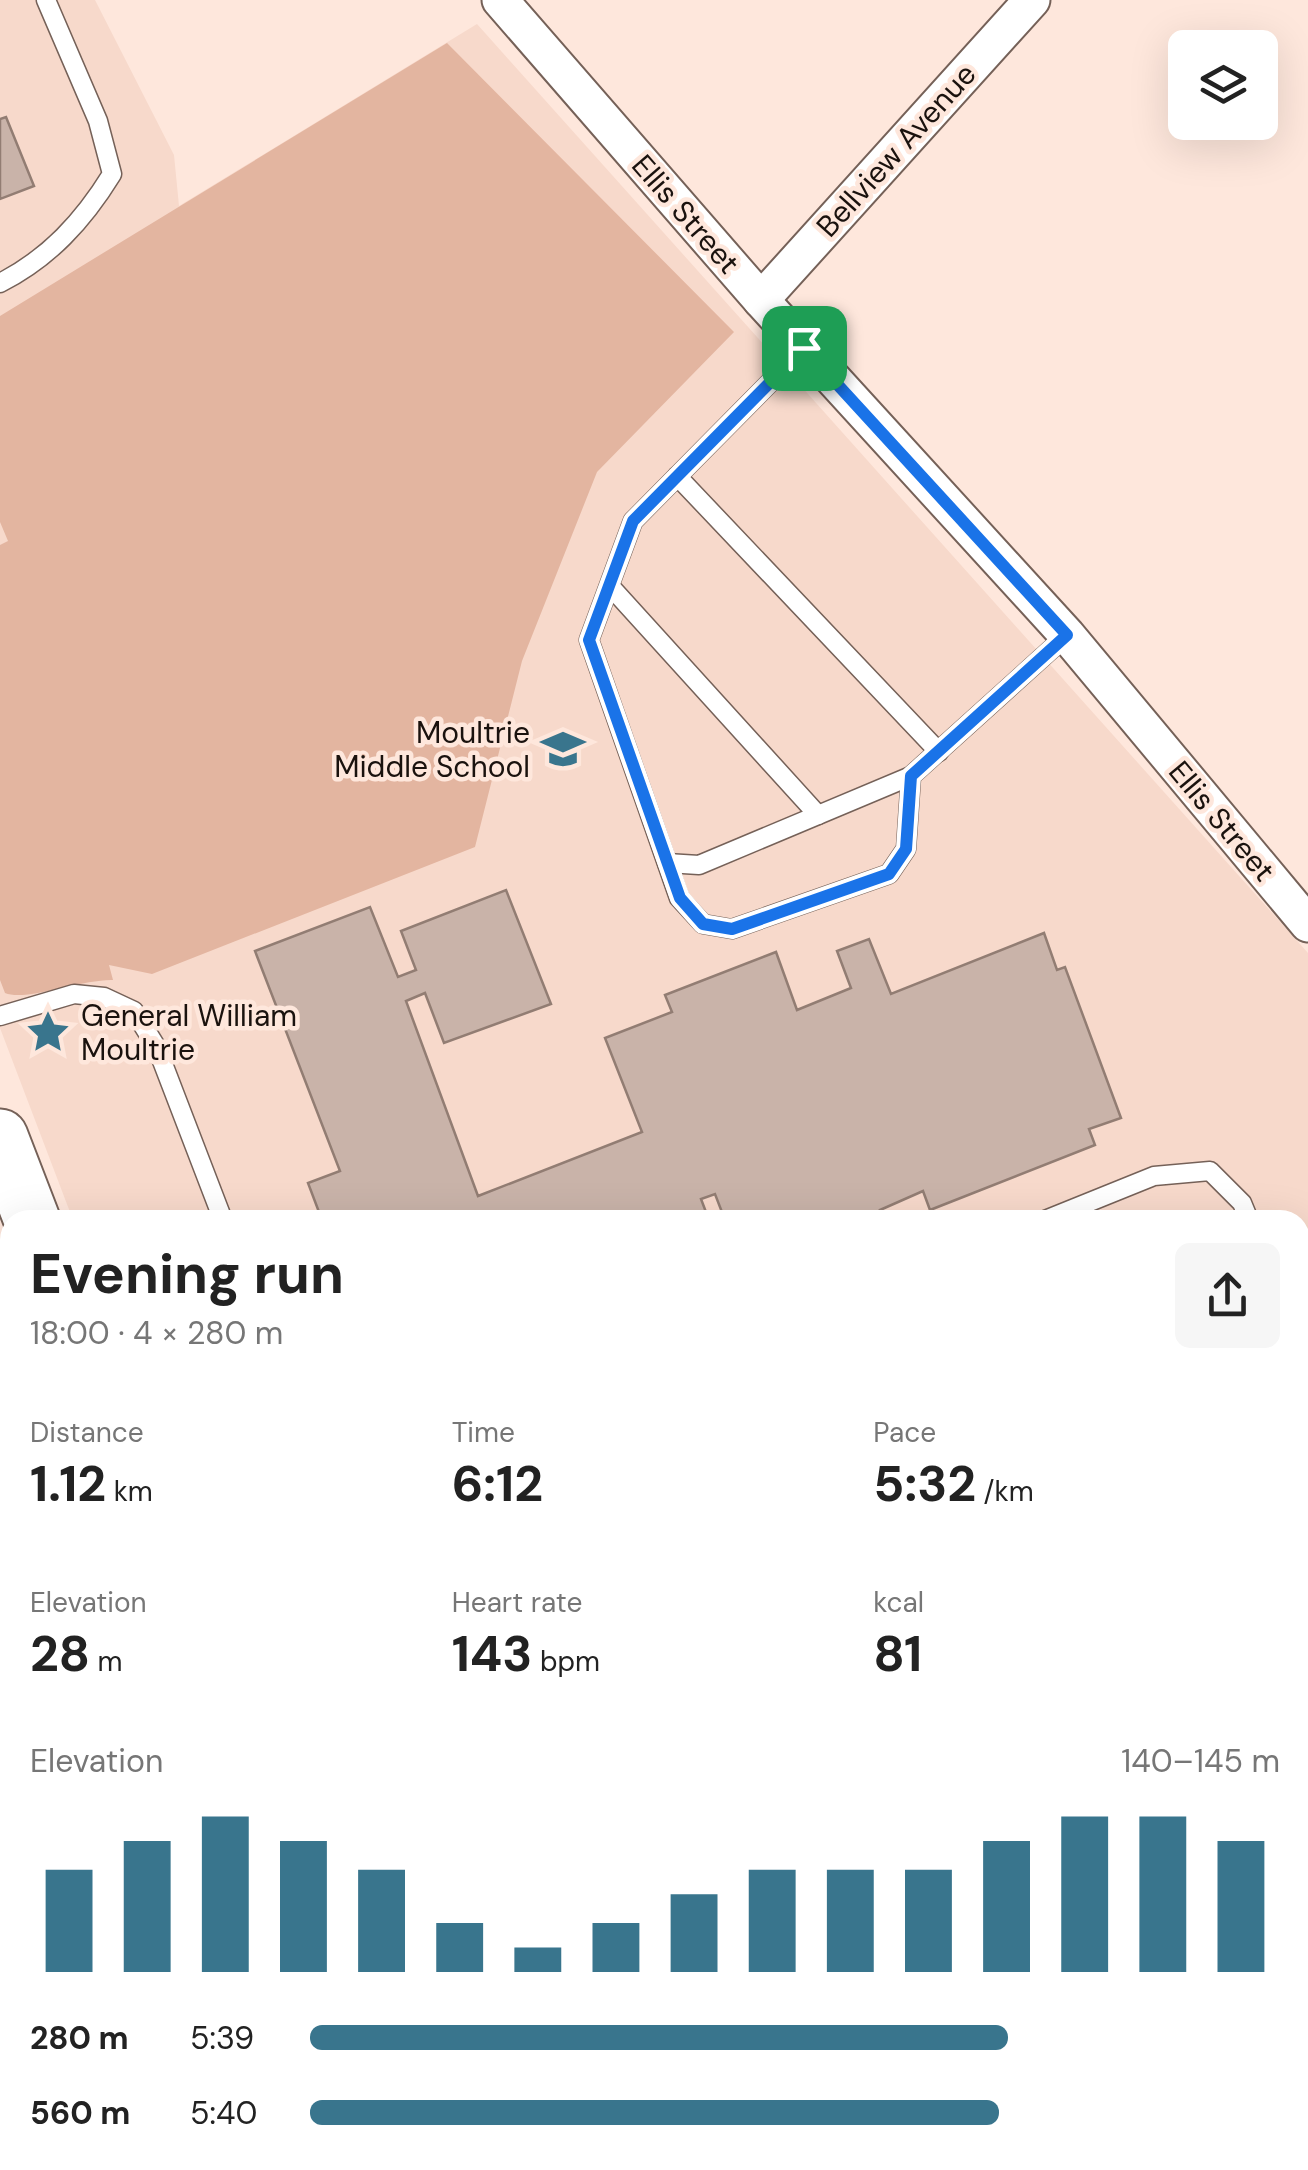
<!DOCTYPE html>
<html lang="en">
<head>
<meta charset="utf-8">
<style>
  :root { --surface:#fff; --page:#f6f6f6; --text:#222; --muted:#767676; --accent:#39758d }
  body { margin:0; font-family:"DM Sans",sans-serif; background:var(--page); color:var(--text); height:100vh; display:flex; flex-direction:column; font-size:38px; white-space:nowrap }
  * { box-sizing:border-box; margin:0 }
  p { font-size:32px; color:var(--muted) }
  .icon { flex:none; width:55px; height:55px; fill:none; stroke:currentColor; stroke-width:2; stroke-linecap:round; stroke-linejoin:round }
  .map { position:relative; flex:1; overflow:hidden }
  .drawer { position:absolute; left:0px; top:1210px; width:1310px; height:960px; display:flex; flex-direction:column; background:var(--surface); border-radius:30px 30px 0 0; box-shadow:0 10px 40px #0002 }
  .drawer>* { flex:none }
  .fabs { position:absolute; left:1168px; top:30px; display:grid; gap:20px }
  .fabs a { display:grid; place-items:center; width:110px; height:110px; border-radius:15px; background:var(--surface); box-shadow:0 10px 40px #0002; font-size:50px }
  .pin { position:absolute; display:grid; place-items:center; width:85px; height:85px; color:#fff; margin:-42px; border-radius:20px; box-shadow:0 5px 15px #0006 }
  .round { display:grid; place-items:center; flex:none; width:105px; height:105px; border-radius:15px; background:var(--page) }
  .head { display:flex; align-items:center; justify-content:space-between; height:170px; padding:0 30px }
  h1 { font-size:55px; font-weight:700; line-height:75px }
  .metrics { display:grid; grid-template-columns:repeat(3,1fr); gap:15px; height:170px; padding:10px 30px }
  .metrics div { display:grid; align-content:center }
  .metrics b { font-size:50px; font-weight:700 }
  .metrics small { font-size:28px; font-weight:400 }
  .metrics p { font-size:28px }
  .chart { height:280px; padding:20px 30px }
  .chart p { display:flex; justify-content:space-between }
  .chart svg { width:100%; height:180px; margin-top:10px; stroke:var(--accent); stroke-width:6 }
  ul { padding:0 30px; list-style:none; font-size:32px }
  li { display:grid; grid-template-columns:160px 120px 1fr; align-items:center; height:75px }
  li i { height:25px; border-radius:12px; background:var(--accent) }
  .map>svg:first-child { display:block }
  .built { fill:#f7d9cb }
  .green { fill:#e3b5a0 }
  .building { fill:#c9b3a9; stroke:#927d73; stroke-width:2.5 }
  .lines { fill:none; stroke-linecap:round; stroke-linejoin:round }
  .lane-casing { stroke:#756158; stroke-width:21 }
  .street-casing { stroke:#756158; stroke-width:39 }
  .primary-casing { stroke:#756158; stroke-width:59 }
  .lane { stroke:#fff; stroke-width:18 }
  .street { stroke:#fff; stroke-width:35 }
  .primary { stroke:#fff; stroke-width:55 }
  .route-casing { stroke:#fff; stroke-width:20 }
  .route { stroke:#1a73e8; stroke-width:12 }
  .labels { text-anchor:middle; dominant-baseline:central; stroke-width:9; stroke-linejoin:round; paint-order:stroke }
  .street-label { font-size:30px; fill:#1a120e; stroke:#fee7dc }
  .poi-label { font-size:30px; fill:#1a120e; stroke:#fee7dc; text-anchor:end }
</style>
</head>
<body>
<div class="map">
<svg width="1308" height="2170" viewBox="0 0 1308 2170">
  <rect width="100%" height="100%" fill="#fee7dc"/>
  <!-- built -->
  <g class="built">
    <path d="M 0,0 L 95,0 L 174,155 L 179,206 L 477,24 L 1308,953 L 1308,1445 L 1300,1454 L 1300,1220 L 73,1220 L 0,1028 Z"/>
    <path d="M 0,1385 L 10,1411 L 10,2160 L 296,2160 L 300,2170 L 0,2170 Z"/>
  </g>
  <!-- green -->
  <path class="green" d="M 447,43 L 734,332 L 597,472 L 522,661 L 475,847 L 152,974 L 109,965 L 113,980 C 82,979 26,1002 5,993 L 0,980 L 0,545 L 8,541 L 0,522 L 0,316 Z"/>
  <!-- building -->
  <g class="building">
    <path d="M 6,117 L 34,186 L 0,199 L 0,119 Z"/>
    <path d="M 506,890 L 551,1004 L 444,1043 L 425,993 L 406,1001 L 478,1196 L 642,1132 L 605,1038 L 672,1012 L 665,995 L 776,952 L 797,1010 L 851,988 L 837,951 L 869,939 L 891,994 L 1044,933 L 1057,970 L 1065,967 L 1121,1118 L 1089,1129 L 1095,1145 L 930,1210 L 923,1191 L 880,1210 L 884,1220 L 725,1220 L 715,1194 L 701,1199 L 709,1220 L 322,1220 L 308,1183 L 340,1171 L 255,951 L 370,907 L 398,977 L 416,970 L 401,931 Z"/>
    <path d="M 1308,1553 L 1308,1586 L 1300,1578 L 1300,1561 Z"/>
    <path d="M 1308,1740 L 1308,1786 L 1300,1779 L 1300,1748 Z"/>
    <path d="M 1308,1908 L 1308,1984 L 1305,1986 L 1300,1980 L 1300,1915 Z"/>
    <path d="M 1034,2160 L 1062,2160 L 1066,2165 L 1072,2160 L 1095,2160 L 1103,2170 L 1021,2170 Z"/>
  </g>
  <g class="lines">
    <!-- lane casing -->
    <g class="lane-casing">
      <g id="lane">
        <path d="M 0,283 C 49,258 83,221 112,174 L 98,121 L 46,0"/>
        <path d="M 804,348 L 633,521 L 589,640 L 679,898 L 703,924 L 732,929 L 889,874 L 906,849 L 911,776 L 1067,635"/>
        <path d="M 677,476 L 939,752"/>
        <path d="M 610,586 L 818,815"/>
        <path d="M 667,863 L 699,865 L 911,776"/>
        <path d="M 0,1016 L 74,994 L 104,997 L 134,1011 L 157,1048 L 223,1220"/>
        <path d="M 1045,1220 L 1154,1176 L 1210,1171 L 1242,1203 L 1249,1220"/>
        <path d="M 1300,1319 L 1308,1326"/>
        <path d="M 0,1381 L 10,1377"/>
        <path d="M 0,1519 L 10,1545"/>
        <path d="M 0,1580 L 10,1577"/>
        <path d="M 0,1712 L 10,1704"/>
        <path d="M 225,2160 L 227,2170"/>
      </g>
    </g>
    <!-- street casing -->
    <g class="street-casing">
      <g id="street">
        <path d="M 500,0 L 761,300 L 1067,635 L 1308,924"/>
        <path d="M 761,300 L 1032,0"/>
        <path d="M 1300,1511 L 1308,1502"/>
        <path d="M 1300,1851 L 1308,1860"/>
        <path d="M 914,2160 L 923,2170"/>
        <path d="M 669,2170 L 678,2160"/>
      </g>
    </g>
    <!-- primary casing -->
    <g class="primary-casing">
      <g id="primary">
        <path d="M 0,1137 L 32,1220"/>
        <path d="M 0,1295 L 10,1321"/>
        <path d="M 331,2160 L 334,2170"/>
        <path d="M 390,2160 L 393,2170"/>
      </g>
    </g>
    <!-- lane -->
    <use href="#lane" class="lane"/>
    <!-- street -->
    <use href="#street" class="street"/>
    <!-- primary -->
    <use href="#primary" class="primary"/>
  </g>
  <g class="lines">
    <!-- route casing -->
    <g class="route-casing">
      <path id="route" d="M 804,348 L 1067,635 L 911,776 L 906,849 L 889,874 L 732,929 L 703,924 L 680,898 L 589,640 L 633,521 Z"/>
    </g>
    <!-- route -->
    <use href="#route" class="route"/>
  </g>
  <!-- icons -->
  <defs>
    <g id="school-bare" transform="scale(3.45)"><path d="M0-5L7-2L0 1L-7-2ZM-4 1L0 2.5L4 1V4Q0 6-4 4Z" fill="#39758d" stroke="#fee7dc" stroke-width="2.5" paint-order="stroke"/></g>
    <g id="sight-bare" transform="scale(3.45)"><path d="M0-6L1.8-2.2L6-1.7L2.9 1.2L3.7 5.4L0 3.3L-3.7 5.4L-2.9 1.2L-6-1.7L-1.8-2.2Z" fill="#39758d" stroke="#fee7dc" stroke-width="2.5" paint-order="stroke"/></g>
  </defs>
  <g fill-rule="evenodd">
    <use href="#school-bare" x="563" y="749"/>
    <use href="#sight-bare" x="48" y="1032"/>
  </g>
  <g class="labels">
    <!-- street labels -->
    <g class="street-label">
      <text transform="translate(896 150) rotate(-48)">Bellview Avenue</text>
      <text transform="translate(686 214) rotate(49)">Ellis Street</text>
      <text transform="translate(1222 821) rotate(50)">Ellis Street</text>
    </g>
    <!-- poi labels -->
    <g class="poi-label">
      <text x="530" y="732">Moultrie<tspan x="530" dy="34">Middle School</tspan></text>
      <text x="81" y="1015" text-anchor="start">General William<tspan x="81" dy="34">Moultrie</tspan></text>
    </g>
  </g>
</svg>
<div class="fabs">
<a><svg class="icon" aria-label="layers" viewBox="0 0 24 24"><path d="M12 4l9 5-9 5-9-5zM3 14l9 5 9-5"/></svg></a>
</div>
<div class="pin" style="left:804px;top:348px;background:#1e9e55"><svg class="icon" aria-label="arrive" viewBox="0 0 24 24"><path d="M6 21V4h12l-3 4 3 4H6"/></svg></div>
<section class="drawer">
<div class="head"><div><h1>Evening run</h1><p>18:00 · 4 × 280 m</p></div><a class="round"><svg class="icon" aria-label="share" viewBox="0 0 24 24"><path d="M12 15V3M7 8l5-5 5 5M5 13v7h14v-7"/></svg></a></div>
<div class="metrics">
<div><p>Distance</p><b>1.12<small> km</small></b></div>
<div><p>Time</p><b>6:12</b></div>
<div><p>Pace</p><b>5:32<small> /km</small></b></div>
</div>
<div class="metrics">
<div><p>Elevation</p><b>28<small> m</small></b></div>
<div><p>Heart rate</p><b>143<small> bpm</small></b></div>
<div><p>kcal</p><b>81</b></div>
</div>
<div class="chart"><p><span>Elevation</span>140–145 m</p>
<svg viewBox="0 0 160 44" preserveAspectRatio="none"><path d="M5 44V19M15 44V12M25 44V6M35 44V12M45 44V19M55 44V32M65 44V38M75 44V32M85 44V25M95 44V19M105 44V19M115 44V19M125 44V12M135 44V6M145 44V6M155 44V12"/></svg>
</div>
<ul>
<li><b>280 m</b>5:39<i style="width:72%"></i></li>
<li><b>560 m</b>5:40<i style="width:71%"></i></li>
</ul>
</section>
</div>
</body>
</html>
